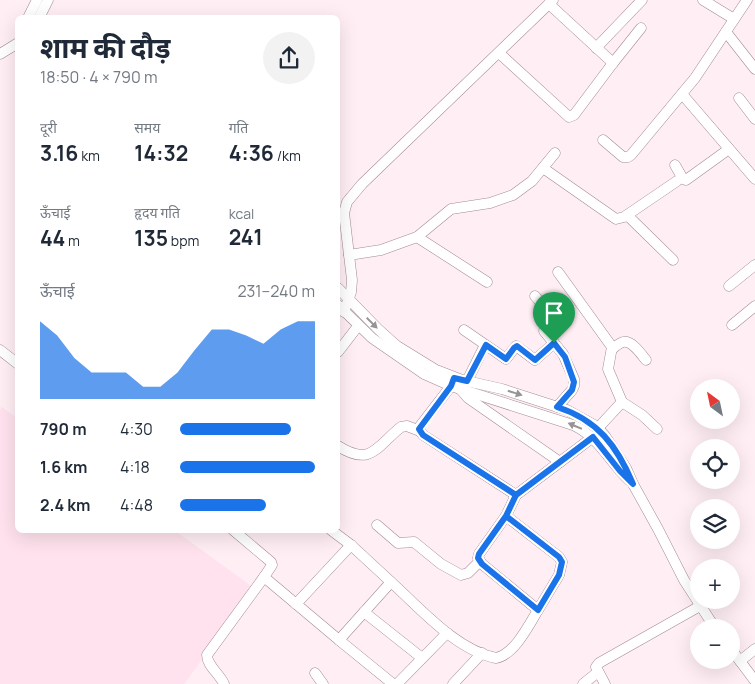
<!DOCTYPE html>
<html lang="hi">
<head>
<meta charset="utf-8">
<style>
  :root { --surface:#fff; --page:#f2f2f3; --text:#1f2937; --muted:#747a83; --accent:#1a73e8 }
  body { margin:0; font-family:Manrope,"Noto Sans Devanagari",sans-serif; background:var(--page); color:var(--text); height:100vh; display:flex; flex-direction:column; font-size:19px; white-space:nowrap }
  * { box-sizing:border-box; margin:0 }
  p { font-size:16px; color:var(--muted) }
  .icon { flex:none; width:28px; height:28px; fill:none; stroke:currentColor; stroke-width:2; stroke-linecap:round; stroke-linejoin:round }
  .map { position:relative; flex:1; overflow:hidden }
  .sheet { position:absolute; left:15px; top:15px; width:325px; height:518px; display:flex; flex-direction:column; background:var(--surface); border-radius:8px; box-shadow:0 5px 20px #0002 }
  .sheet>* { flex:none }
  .needle { width:32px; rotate:327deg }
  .buttons { position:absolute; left:690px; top:379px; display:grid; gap:10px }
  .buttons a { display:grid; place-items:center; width:50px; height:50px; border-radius:50%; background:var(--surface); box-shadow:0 5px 20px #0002; font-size:25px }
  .pin { position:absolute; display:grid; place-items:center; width:42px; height:42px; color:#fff; margin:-51px -21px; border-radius:50% 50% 50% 0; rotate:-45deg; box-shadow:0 0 5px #0007 }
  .pin .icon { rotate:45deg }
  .round { display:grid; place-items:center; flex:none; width:52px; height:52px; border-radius:26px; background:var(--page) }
  .headline { display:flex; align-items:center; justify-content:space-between; height:85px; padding:0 25px }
  h1 { font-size:28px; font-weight:700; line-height:38px }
  .metrics { display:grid; grid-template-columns:repeat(3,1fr); gap:8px; height:85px; padding:5px 25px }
  .metrics div { display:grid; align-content:center }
  .metrics b { font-size:21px; font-weight:700 }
  .metrics small { font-size:14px; font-weight:400 }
  .metrics p { font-size:14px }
  .chart { height:140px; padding:10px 25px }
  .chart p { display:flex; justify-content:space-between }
  .chart svg { width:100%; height:90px; margin-top:5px; fill:var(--accent); opacity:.7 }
  ul { padding:0 25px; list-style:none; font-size:16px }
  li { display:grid; grid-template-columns:80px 60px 1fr; align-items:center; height:38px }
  li i { height:12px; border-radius:6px; background:var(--accent) }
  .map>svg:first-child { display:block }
  .built { fill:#ffe2ed }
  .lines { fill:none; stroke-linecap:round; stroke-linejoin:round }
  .minor-casing { stroke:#a38b94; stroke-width:11 }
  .minor { stroke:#fff; stroke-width:10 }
  .oneway { fill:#989496 }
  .route-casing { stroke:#fff; stroke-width:10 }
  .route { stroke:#1a73e8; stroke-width:6 }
</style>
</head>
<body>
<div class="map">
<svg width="755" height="684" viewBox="0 0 755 684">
  <rect width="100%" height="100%" fill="#ffeef4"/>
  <!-- built -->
  <path class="built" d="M 2,407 L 17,418 L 18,530 L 174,530 L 254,588 L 184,684 L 0,684 L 0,410 Z"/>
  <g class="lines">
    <!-- minor casing -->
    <g class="minor-casing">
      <g id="minor">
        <path d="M 703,0 L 734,19"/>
        <path d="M 549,4 L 613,63 L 641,28"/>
        <path d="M 28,18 L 37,0"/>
        <path d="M 39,18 L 48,0"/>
        <path d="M 726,32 L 755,69"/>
        <path d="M 596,48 L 642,0"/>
        <path d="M 499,53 L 569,117 L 574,115 L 613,63"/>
        <path d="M 0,54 L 18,43"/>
        <path d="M 682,94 L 755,179"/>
        <path d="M 739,98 L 755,119"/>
        <path d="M 603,140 L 623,157 L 628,157 L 631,155 L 695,78 L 747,0"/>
        <path d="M 675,165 L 683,179 L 686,180 L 729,149"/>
        <path d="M 543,168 L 616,219 L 624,217 L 630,213 L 677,181"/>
        <path d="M 627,215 L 673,260"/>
        <path d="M 417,237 L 487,282"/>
        <path d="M 349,255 L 381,250 L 417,237 L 451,209 L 490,203 L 513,195 L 532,181 L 555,153"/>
        <path d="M 558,272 L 612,347 L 608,369 L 622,402 L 598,428"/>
        <path d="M 729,286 L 755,265"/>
        <path d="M 338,288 L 378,329 L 397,346 L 436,370 L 462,380 L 502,389 L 567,410 L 596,426 L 605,436 L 626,468 L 633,484 L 658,529 L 684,580 L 715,628"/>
        <path d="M 535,296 L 549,312 L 544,331 L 563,354 L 574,379 L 574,386 L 572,390 L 557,407"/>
        <path d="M 338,305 L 372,338 L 424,374 L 451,386 L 573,425 C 599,437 609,461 629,480"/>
        <path d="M 344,312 L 351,292 L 352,280 L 344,213 L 347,202 L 362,184 L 553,0"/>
        <path d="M 732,325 L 755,306"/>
        <path d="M 464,330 L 506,359 L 516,346 L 535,360 L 554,343"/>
        <path d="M 612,349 C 615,347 619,343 623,342 C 632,340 641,354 646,360"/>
        <path d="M 0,350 L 18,364"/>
        <path d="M 338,352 L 358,326"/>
        <path d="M 453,381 L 451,386 L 420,426 L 420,431 L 423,435 L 516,495 L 560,462"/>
        <path d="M 467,381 L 485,345"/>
        <path d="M 461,390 L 468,398 L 560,462 L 593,437"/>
        <path d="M 622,402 L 642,415 L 657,429"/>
        <path d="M 338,446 C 371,467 376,447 401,427 L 407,426 L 420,431"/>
        <path d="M 506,516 L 559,557 L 562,562 L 559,575 L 538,610 L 482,564 L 478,558 L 479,554 L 506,516 L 516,495"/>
        <path d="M 377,525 L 398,543 L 414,542 L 441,564 L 461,575 L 468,573 L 480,561"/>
        <path d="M 233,530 L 271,562 L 272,565 L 264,577 L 339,640 L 391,582 C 421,609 456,650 496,658 C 514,655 529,625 538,610"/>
        <path d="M 331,530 L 351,545 L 391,582"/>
        <path d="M 296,604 L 351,545"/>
        <path d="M 364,612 L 422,658"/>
        <path d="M 339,640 L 393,684"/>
        <path d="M 731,649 L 755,681"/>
        <path d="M 740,661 L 755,649"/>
        <path d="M 315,673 L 323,684"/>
        <path d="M 224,684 C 220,674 207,666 207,655 L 264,577"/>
        <path d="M 397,684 L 447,633"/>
        <path d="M 453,684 L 482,653"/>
        <path d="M 583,684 L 598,672"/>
        <path d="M 605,684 L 596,667 L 599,663 L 700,606"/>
      </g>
    </g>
    <!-- minor -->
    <use href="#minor" class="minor"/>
  </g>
  <!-- one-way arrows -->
  <defs><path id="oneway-solid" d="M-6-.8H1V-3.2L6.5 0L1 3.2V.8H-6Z" transform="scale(1.25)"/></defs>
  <g class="oneway">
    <use href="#oneway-solid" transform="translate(372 323) rotate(45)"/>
    <use href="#oneway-solid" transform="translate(515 393) rotate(17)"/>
    <use href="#oneway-solid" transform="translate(575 426) rotate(-157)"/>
  </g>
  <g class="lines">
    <!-- route casing -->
    <g class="route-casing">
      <path id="route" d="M 554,343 L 535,360 L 517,346 L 514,348 L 506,359 L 486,345 L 467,381 L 454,378 L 451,386 L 419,429 L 423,435 L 516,495 L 506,516 L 479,554 L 478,558 L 482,564 L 538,610 L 559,575 L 562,562 L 559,557 L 506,516 L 516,495 L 593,437 L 620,471 L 633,484 C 617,446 598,420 557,407 L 572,390 L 574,382 L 565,357 L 554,343"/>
    </g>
    <!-- route -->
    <use href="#route" class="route"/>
  </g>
</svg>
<div class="buttons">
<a><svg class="needle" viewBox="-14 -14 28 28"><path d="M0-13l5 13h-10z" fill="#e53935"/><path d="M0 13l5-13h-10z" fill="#747a83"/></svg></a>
<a><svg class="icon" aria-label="locate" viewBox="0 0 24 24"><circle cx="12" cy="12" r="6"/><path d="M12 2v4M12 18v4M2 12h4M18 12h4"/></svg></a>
<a><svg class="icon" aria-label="layers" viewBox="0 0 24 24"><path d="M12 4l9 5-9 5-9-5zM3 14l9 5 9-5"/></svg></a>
<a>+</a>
<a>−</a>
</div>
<div class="pin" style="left:554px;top:343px;background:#1e9e55"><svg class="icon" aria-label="arrive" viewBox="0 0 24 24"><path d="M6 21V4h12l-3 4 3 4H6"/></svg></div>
<section class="sheet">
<div class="headline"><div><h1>शाम की दौड़</h1><p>18:50 · 4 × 790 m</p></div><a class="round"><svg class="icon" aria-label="share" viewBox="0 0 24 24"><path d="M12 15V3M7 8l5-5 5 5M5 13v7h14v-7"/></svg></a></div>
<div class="metrics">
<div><p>दूरी</p><b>3.16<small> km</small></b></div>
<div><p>समय</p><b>14:32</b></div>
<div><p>गति</p><b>4:36<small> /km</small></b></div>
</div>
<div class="metrics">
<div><p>ऊँचाई</p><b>44<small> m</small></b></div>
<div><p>हृदय गति</p><b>135<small> bpm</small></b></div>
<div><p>kcal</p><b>241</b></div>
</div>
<div class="chart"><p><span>ऊँचाई</span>231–240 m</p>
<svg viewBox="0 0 160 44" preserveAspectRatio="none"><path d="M0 44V6L10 13L20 24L30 31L40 31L50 31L60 38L70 38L80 31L90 20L100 10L110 10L120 13L130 17L140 10L150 6L160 6V44z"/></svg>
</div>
<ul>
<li><b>790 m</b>4:30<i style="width:82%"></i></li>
<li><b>1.6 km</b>4:18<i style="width:100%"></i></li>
<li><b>2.4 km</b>4:48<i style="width:64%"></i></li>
</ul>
</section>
</div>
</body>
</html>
